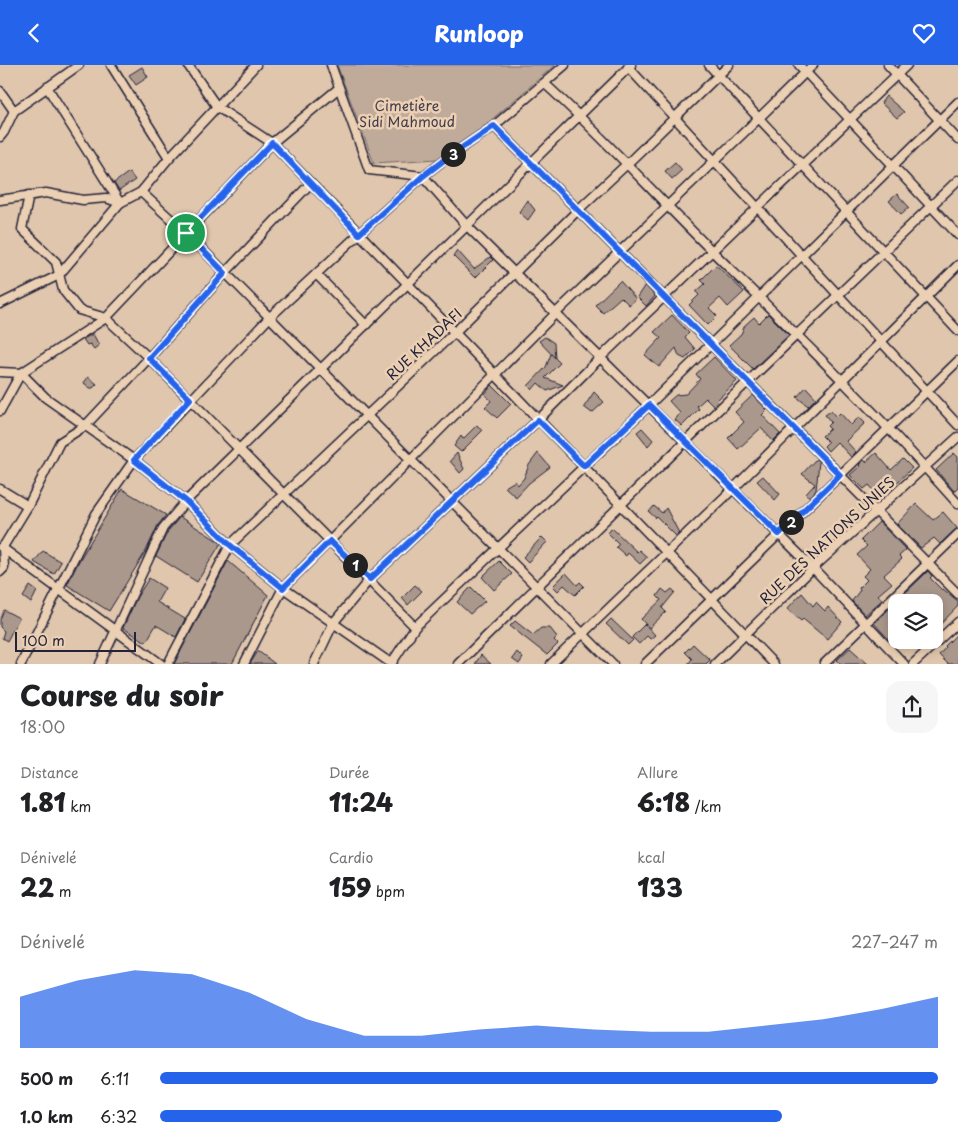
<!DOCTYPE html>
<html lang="fr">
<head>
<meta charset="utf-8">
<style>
  :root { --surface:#fff; --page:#f6f6f6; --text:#202124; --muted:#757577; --accent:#2563eb }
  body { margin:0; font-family:"Playpen Sans",sans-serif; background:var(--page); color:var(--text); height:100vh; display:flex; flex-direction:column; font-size:19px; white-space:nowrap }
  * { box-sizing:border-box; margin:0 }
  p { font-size:16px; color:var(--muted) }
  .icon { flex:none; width:28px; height:28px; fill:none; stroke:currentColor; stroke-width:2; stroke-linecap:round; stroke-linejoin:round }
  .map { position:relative; height:599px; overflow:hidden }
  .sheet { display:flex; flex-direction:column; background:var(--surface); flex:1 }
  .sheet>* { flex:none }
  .fabs { position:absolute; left:888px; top:529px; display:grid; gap:10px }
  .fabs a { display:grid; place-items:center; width:55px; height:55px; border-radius:10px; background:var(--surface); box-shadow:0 2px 12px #0003; font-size:25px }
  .scale { position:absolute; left:15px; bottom:12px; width:121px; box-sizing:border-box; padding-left:5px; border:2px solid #22223b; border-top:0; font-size:14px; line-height:18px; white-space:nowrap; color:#22223b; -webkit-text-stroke:4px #ecd0b3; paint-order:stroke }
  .pin { position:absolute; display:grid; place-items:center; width:42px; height:42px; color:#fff; margin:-21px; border:2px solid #fff; border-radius:50%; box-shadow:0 1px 5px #0007 }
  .km { position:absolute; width:25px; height:25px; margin:-12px; border-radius:50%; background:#222; color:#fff; font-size:14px; line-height:25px; text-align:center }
  .round { display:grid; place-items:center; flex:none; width:52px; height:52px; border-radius:15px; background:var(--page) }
  .headline { display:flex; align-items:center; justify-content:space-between; height:85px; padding:0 20px }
  h1 { font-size:28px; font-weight:800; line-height:38px }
  .stats { display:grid; grid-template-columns:repeat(3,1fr); gap:8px; height:85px; padding:5px 20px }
  .stats div { display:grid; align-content:center }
  .stats b { font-size:25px; font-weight:800 }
  .stats small { font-size:14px; font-weight:400 }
  .stats p { font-size:14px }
  .chart { height:140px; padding:10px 20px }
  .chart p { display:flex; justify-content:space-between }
  .chart svg { width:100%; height:90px; margin-top:5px; fill:var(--accent); opacity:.7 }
  ul { padding:0 20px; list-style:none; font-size:16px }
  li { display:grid; grid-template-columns:80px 60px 1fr; align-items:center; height:38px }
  li i { height:12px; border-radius:6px; background:var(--accent) }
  header { display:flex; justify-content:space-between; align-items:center; height:65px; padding:0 20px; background:var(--accent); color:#fff; font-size:22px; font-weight:800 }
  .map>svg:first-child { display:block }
  .green { fill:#c0aa99; stroke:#71666a }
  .building { fill:#ab988c; stroke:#22223b }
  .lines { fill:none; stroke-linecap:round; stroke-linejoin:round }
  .street-casing { stroke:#22223b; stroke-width:11 }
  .street { stroke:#ecd0b3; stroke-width:8 }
  .route-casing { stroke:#fff; stroke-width:10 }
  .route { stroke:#2563eb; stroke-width:6 }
  .labels { text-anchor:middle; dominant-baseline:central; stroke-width:5; stroke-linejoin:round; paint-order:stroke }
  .park-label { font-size:14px; fill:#423d4e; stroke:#ecd0b3 }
  .street-label { font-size:14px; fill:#22223b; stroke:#ecd0b3 }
</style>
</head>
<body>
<header><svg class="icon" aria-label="back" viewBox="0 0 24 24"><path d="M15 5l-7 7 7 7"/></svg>Runloop<svg class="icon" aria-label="heart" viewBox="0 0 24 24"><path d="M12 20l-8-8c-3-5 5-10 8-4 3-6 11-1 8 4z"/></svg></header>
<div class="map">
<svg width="958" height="599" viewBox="0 0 958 599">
  <rect width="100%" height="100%" fill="#e0c6ac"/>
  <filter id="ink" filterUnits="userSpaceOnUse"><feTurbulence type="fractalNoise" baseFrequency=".02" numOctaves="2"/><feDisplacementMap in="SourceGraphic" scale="10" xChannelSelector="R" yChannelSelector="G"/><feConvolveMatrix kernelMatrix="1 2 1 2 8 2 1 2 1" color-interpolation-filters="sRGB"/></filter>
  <g filter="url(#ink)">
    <!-- green -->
    <path class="green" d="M 337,0 L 555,0 L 467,76 L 438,94 L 374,98 Z"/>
    <!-- building -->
    <g class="building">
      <path d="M 142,2 L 148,12 L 136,20 L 129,10 Z"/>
      <path d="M 886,31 L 904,47 L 897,53 L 881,38 Z"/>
      <path d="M 675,97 L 682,105 L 672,114 L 665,106 Z"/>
      <path d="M 129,107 L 135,115 L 119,126 L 114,118 Z"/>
      <path d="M 897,129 L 909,142 L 901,149 L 889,136 Z"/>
      <path d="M 527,135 L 535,145 L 528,155 L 519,147 Z"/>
      <path d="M 457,185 L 474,204 L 490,192 L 493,195 L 475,213 L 453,191 Z"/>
      <path d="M 716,200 L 744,227 L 728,242 L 720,233 L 709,243 L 717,251 L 708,260 L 689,240 L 699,230 L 696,227 L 705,219 L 701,215 Z"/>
      <path d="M 620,216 L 636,234 L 629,240 L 621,232 L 603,248 L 595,240 Z"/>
      <path d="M 645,220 L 655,231 L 646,241 L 637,232 Z"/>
      <path d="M 768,249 L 789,270 L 753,304 L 729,280 L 741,269 L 745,260 L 754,252 L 759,258 Z"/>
      <path d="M 672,250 L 689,268 L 685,272 L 695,284 L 685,294 L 679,291 L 676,283 L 659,302 L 645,290 L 661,273 L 654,267 Z"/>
      <path d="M 93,269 L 99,280 L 94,284 L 90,279 L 87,280 L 83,274 Z"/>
      <path d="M 545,272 L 554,278 L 555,293 L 539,276 Z"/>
      <path d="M 551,289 L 560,298 L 545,313 L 563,320 L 547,326 L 538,318 L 532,325 L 528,321 L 546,302 Z"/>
      <path d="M 714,292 L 737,316 L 717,335 L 718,336 L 714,341 L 706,333 L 697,341 L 699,344 L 682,361 L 675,355 L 680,348 L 669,336 L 676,330 L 686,329 L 700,314 L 696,309 Z"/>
      <path d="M 88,312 L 97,319 L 93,323 L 90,323 L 84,318 Z"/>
      <path d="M 492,320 L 511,339 L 497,353 L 485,342 L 491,336 L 485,329 Z"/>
      <path d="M 806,322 L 816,333 L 808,341 L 797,332 Z"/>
      <path d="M 594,327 L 604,337 L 592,348 L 584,342 Z"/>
      <path d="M 753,330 L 767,345 L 762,350 L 780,369 L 773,376 L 761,363 L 738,384 L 728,373 L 744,357 L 735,347 Z"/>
      <path d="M 831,346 L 836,352 L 840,348 L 851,360 L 859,352 L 865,358 L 846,376 L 856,387 L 851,392 L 837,377 L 828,386 L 824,381 L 828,377 L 822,371 L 830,364 L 827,361 L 831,357 L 825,350 Z"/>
      <path d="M 477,360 L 482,366 L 461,387 L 454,381 L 461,371 L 463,374 Z"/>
      <path d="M 642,363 L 653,375 L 648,381 L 637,367 Z"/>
      <path d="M 457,388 L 464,404 L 460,408 L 450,396 Z"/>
      <path d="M 538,388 L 550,402 L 529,418 L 516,432 L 505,422 L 515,416 L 518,420 L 524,413 L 529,400 Z"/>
      <path d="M 876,388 L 891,405 L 903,394 L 912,403 L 881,433 L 869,420 L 864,424 L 850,410 L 860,401 L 859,400 L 864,395 L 866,397 Z"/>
      <path d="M 954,388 L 958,392 L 958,422 L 954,426 L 936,405 Z"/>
      <path d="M 816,394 L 819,397 L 816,425 L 810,432 L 806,429 L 815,419 L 802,409 Z"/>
      <path d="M 763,411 L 780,429 L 775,435 L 757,416 Z"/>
      <path d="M 122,424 L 166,450 L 158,460 L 146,486 L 109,546 L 67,520 L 80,494 Z"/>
      <path d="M 916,439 L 933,455 L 943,447 L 957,463 L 940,479 L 934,473 L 921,483 L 897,459 Z"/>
      <path d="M 654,441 L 662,448 L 666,443 L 679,468 L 676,471 L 657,452 L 656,453 L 649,447 Z"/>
      <path d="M 180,452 L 221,478 L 197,517 L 156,491 L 168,466 Z"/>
      <path d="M 879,457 L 906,485 L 899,491 L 902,494 L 884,510 L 892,518 L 878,530 L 882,535 L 865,550 L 852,536 L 860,525 L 859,523 L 867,515 L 863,511 L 870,504 L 857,490 L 867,481 L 861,475 Z"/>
      <path d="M 612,463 L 637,487 L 639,485 L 647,492 L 640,499 L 628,488 L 626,491 L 616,482 L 619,479 L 608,468 Z"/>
      <path d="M 542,472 L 547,477 L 528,497 L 523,492 Z"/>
      <path d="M 43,486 L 61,497 L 54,509 L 34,497 Z"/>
      <path d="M 228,496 L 268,530 L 232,599 L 174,599 Z"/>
      <path d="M 499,496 L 512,509 L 494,525 L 482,512 Z"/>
      <path d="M 928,506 L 932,511 L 930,513 L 942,525 L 943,524 L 958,536 L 958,541 L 934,566 L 934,538 L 896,538 L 896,573 L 892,578 L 874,558 Z"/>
      <path d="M 566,508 L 577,520 L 580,517 L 584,521 L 575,530 L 564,520 L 558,526 L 553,521 Z"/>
      <path d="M 149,513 L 165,523 L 157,537 L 185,554 L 176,572 L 156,560 L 146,577 L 123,563 L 137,532 Z"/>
      <path d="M 415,520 L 422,526 L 408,540 L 402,533 Z"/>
      <path d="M 30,521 L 37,526 L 31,538 L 23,532 Z"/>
      <path d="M 471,522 L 485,536 L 470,549 L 457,537 Z"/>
      <path d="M 662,524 L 667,528 L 672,524 L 675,527 L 662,543 L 666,547 L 649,563 L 641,554 L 661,535 L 657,531 Z"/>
      <path d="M 802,528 L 813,541 L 816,537 L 825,546 L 828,542 L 842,557 L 827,574 L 803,554 L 801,556 L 787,544 Z"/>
      <path d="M 4,545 L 19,553 L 7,576 L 2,573 L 4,566 L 0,562 L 0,554 Z"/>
      <path d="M 611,554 L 633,575 L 628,580 L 606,559 Z"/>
      <path d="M 515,556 L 533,570 L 541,563 L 550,563 L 557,572 L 554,575 L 558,579 L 547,590 L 510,561 Z"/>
      <path d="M 645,559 L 655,570 L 650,574 L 647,571 L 639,579 L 632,572 Z"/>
      <path d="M 958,568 L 958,599 L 948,599 L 939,590 L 946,582 L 945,581 Z"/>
      <path d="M 693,579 L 710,595 L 706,599 L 688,599 L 692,594 L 685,587 Z"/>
      <path d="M 850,583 L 868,599 L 841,599 L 837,595 Z"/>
      <path d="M 258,586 L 275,599 L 250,599 Z"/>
      <path d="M 517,587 L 523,593 L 519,599 L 512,594 Z"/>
      <path d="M 481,590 L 491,599 L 475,599 Z"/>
    </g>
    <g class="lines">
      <!-- street casing -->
      <g class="street-casing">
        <g id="street">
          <path d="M 111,0 L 169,93"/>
          <path d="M 188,0 L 217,42 L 272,78 L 774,599"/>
          <path d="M 331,0 L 369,105 L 423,111 L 466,160 L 813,503 L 904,599"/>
          <path d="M 709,0 L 958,266"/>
          <path d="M 799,0 L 958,170"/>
          <path d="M 888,0 L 958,75"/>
          <path d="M 628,2 L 958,360"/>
          <path d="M 544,18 C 603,71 656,131 713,187 C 796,269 880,351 958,439"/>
          <path d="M 0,26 L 14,46"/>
          <path d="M 494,61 L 578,145 L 958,529"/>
          <path d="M 0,72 L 4,67 L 14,46 L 79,0"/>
          <path d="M 141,127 L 186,168 L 613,599"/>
          <path d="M 29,130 L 22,164 L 56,197 L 63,225 L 79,245 L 106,253 L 149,293 L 415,562"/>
          <path d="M 0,135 L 46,128 L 83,135 L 106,133 L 120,138 L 141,127 L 169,93 L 256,0"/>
          <path d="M 316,209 L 366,260"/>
          <path d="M 0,239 L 59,210 L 120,138 L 47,22"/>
          <path d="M 0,307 L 21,308 L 46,333 L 134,395 L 186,436 L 230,480 L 283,523 L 392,599"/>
          <path d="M 0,346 L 21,308 L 106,253 L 272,78 L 339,23"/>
          <path d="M 0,424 L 28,441"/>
          <path d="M 1,482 L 161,599"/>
          <path d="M 0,507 L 4,503 L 3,482 L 28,441 L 60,377 L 85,361 L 149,293 L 225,208 L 310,119"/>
          <path d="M 21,599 L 96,449 L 134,395 L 269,253 L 359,169 L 423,111 L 444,95 L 494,61 L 565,0"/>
          <path d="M 100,599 L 163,463 L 186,436 L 631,0"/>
          <path d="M 168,599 L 230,480 L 454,268 L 578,145 L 627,99 L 729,0"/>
          <path d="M 244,599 L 283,523 L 556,248 L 759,53 L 813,0"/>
          <path d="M 314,599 L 334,557 L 370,514 L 538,355 L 601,292 L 907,0"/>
          <path d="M 391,599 L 415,562 L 649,340 L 958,37"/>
          <path d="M 458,599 L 686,376 L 958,115"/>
          <path d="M 551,599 L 733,424 L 958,200"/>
          <path d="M 645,599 L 958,296"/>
          <path d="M 715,599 L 813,503 L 958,372"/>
          <path d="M 824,599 L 958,469"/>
          <path d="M 913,599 L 958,557"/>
        </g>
      </g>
      <!-- street -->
      <use href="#street" class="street"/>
    </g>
  </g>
  <g class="lines" filter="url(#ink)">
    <!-- route casing -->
    <g class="route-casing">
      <path id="route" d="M 494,61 L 578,145 L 840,410 L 779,469 L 649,340 L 584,401 L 538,355 L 370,514 L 330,476 L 283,523 L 230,480 L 186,436 L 134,395 L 190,334 L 149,293 L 225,208 L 186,168 L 272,78 L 359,169 L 423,111 L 444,95 Z"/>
    </g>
    <!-- route -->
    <use href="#route" class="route"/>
  </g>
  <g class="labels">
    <!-- park labels -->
    <g class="park-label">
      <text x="407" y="40">Cimetière<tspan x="407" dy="16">Sidi Mahmoud</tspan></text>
    </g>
    <!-- street labels -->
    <g class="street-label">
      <text transform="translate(424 279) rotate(-43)">RUE KHADAFI</text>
      <text transform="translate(827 475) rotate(-43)">RUE DES NATIONS UNIES</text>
    </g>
  </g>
</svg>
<div class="fabs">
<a><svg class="icon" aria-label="layers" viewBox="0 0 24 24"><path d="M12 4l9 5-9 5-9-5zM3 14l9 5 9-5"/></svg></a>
</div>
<div class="scale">100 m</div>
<div class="pin" style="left:186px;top:168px;background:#1e9e55"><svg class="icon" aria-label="arrive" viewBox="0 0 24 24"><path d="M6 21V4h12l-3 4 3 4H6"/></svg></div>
<b class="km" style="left:355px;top:500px">1</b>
<b class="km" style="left:791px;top:457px">2</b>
<b class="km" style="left:453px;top:89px">3</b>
</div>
<section class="sheet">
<div class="headline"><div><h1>Course du soir</h1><p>18:00</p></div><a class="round"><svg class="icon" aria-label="share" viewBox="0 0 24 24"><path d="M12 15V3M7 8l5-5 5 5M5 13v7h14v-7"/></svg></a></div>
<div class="stats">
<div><p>Distance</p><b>1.81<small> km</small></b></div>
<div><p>Durée</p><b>11:24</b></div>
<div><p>Allure</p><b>6:18<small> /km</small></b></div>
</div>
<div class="stats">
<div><p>Dénivelé</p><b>22<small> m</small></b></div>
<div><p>Cardio</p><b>159<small> bpm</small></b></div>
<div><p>kcal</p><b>133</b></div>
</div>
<div class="chart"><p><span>Dénivelé</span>227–247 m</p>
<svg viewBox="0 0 160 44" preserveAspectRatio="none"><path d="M0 44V19L10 11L20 6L30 8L40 17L50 30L60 38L70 38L80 35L90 33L100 35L110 36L120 36L130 33L140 30L150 25L160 19V44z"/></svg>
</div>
<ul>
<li><b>500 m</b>6:11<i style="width:100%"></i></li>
<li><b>1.0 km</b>6:32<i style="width:80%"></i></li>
</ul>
</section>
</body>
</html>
